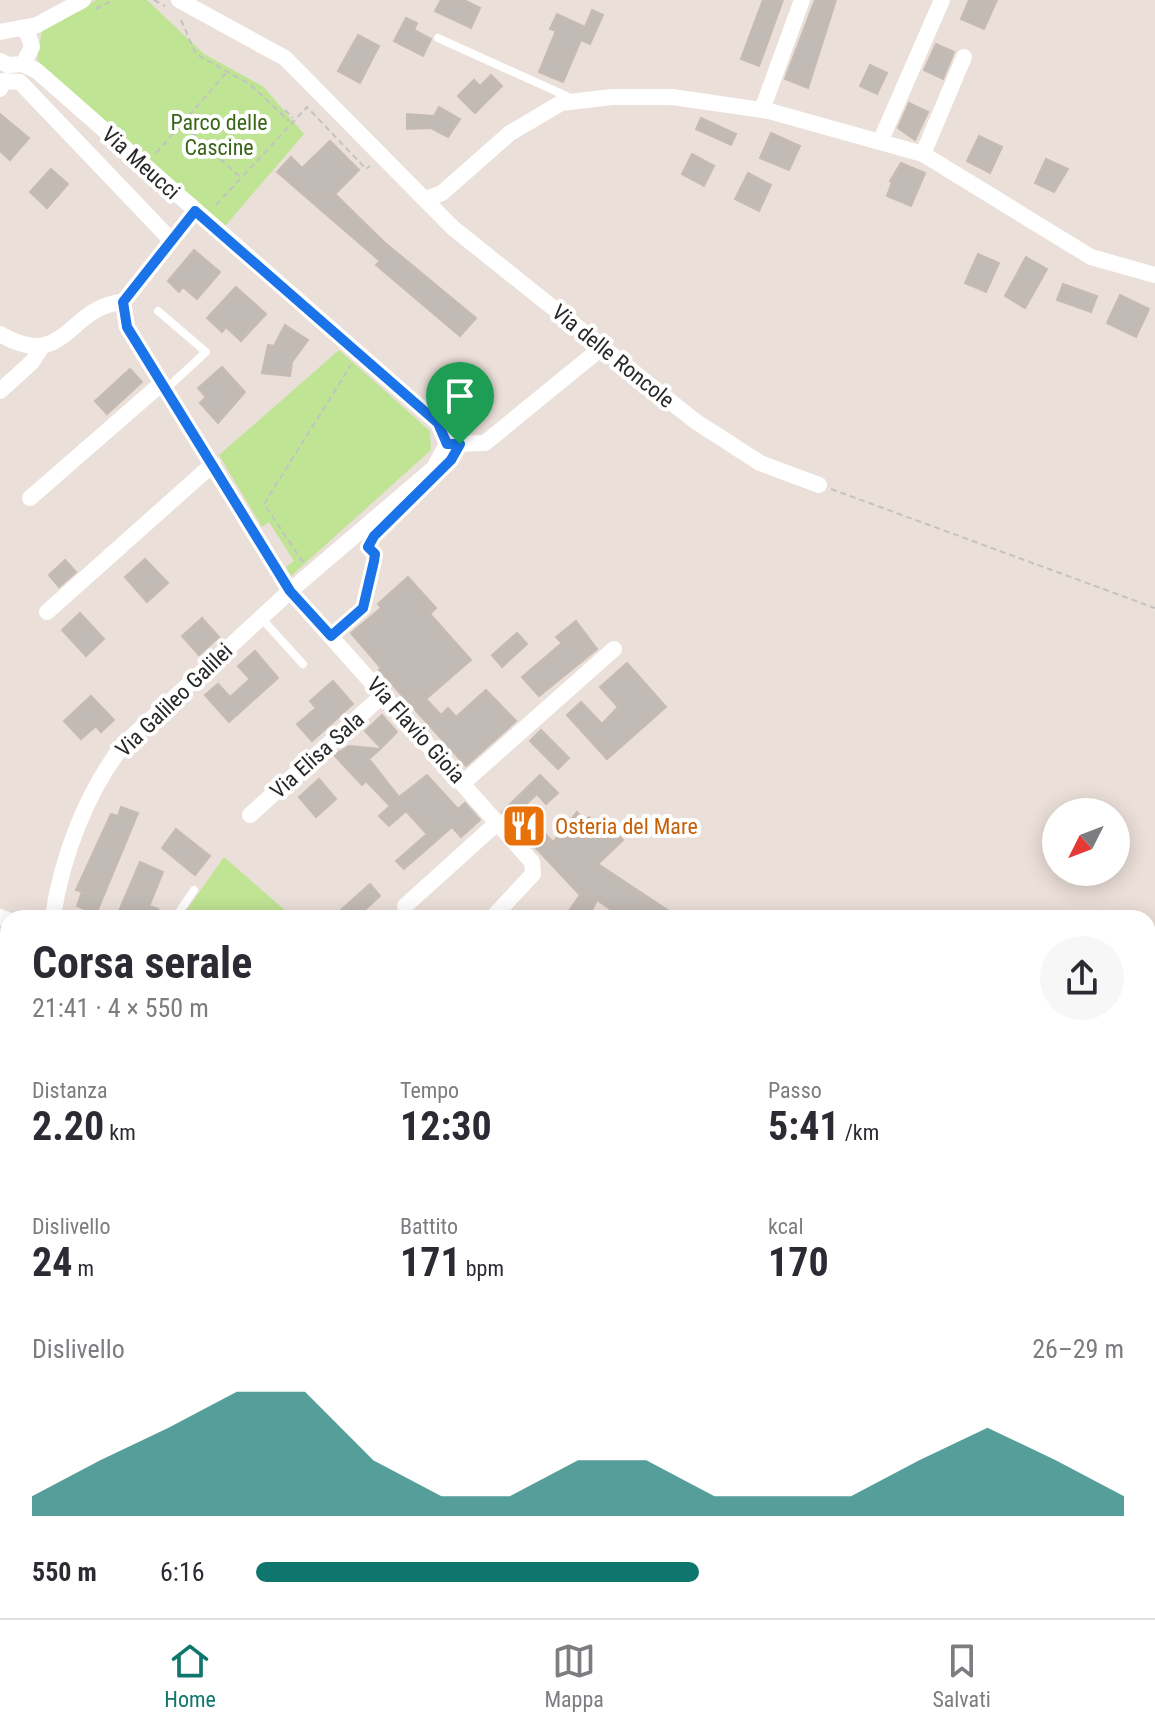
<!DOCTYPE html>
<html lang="it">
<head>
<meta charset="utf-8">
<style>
  :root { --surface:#fff; --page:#f7f7f7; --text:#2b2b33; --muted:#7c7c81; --line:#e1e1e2; --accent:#0f766e }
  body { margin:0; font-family:"Roboto Condensed",sans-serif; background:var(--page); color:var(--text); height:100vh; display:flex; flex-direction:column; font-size:30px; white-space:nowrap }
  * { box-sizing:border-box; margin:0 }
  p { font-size:26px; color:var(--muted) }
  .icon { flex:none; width:44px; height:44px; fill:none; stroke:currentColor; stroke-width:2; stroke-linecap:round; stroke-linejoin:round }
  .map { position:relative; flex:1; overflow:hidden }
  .sheet { position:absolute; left:0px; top:910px; width:1156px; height:708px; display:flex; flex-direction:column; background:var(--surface); border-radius:24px 24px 0 0; box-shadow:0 4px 20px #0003 }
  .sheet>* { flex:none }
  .needle { width:52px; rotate:228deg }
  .buttons { position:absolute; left:1042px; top:798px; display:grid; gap:16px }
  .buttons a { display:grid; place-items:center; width:88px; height:88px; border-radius:50%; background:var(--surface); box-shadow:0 4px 20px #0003; font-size:40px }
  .pin { position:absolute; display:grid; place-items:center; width:68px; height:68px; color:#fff; margin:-82px -34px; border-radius:50% 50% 50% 0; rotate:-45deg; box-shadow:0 0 8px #0007 }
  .pin .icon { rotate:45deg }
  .round { display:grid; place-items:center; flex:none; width:84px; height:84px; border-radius:42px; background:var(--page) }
  .overview { display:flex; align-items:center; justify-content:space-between; height:136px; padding:0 32px }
  h1 { font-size:44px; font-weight:700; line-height:60px }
  .figures { display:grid; grid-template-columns:repeat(3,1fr); gap:12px; height:136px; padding:8px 32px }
  .figures div { display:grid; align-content:center }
  .figures b { font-size:40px; font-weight:700 }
  .figures small { font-size:22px; font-weight:400 }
  .figures p { font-size:22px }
  .chart { height:224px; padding:16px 32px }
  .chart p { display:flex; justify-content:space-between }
  .chart svg { width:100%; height:144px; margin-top:8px; fill:var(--accent); opacity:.7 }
  ul { padding:0 32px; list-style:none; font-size:26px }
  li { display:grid; grid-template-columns:128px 96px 1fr; align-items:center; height:60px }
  li i { height:20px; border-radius:10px; background:var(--accent) }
  .dock { display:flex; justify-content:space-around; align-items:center; height:112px; border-top:2px solid var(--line); background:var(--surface); font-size:22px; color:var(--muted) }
  .dock a { display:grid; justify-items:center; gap:4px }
  .dock .on { color:var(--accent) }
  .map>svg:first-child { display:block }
  .green { fill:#bfe493 }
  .building { fill:#c2bbb5; stroke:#c6bbb3; stroke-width:2 }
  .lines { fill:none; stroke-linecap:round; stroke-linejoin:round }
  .path { stroke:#c3c3c3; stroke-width:2; stroke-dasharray:6 4; stroke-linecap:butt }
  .service { stroke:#fff; stroke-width:8 }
  .minor { stroke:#fff; stroke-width:16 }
  .route-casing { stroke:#fff; stroke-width:16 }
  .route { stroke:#1a73e8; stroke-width:10 }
  .labels { text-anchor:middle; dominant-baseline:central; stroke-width:8; stroke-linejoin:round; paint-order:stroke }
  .park-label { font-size:22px; fill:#376617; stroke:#fff }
  .street-label { font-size:22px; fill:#282828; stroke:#fff }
  .food-label { font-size:22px; fill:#c56008; stroke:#fff; text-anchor:start }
</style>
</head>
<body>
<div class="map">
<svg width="1155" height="1618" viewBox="0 0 1155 1618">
  <rect width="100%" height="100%" fill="#ebdfd9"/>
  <!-- green -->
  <g class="green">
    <path d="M 96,0 L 147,0 L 204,54 L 264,87 L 304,134 L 225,226 L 44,69 L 37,59 L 42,30 Z"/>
    <path d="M 339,350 L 430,431 L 431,450 L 291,576 L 286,567 L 294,561 L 269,522 L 262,527 L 219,455 Z"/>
    <path d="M 224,857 L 294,918 L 181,918 Z"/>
  </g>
  <!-- building -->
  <g class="building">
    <path d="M 441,0 L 464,0 L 480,8 L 471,28 L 435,11 Z"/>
    <path d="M 763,0 L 783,0 L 759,66 L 741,59 Z"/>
    <path d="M 815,0 L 836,0 L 808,88 L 785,79 Z"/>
    <path d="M 969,0 L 997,0 L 984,29 L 961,19 Z"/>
    <path d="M 592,10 L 603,15 L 590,44 L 581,40 L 563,82 L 539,72 L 556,31 L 550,29 L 557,14 L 585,27 Z"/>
    <path d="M 406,18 L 417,23 L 414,30 L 431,39 L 423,56 L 394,41 Z"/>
    <path d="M 358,35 L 379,46 L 360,83 L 338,71 Z"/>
    <path d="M 936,44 L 954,52 L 943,79 L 924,70 Z"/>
    <path d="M 870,65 L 887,73 L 877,94 L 860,86 Z"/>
    <path d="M 491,75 L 502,86 L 475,113 L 458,96 L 474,80 L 480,86 Z"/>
    <path d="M 909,103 L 928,112 L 915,140 L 898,128 Z"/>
    <path d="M 439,107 L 460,119 L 448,137 L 431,128 L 407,129 L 407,114 L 434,116 Z"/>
    <path d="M 0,114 L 29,138 L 10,160 L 0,151 Z"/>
    <path d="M 701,118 L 736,134 L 731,145 L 696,129 Z"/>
    <path d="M 771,133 L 800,146 L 789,170 L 760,158 Z"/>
    <path d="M 979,136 L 1002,147 L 990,173 L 967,161 Z"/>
    <path d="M 330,141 L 359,170 L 335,194 L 384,242 L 476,318 L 460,336 L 376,265 L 380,261 L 277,172 L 291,157 L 302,168 Z"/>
    <path d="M 692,154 L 714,166 L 704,186 L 682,174 Z"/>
    <path d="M 1046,159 L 1068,169 L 1054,192 L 1035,183 Z"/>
    <path d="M 901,163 L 925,173 L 911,206 L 887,196 L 892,182 L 890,181 Z"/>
    <path d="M 51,169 L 68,184 L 47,208 L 30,192 Z"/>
    <path d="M 748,173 L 771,185 L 759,211 L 735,199 Z"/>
    <path d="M 194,250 L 220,272 L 197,299 L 183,287 L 179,292 L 168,281 Z"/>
    <path d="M 978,254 L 999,263 L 986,292 L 965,283 Z"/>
    <path d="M 1026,257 L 1047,269 L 1025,308 L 1005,296 Z"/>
    <path d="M 1063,284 L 1097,296 L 1091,312 L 1057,300 Z"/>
    <path d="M 236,287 L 266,314 L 241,341 L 226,327 L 222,332 L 207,318 Z"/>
    <path d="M 1120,295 L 1149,309 L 1136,337 L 1107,323 Z"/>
    <path d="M 285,325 L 308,340 L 292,362 L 290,376 L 262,373 L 268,345 L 274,346 Z"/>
    <path d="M 222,367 L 245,392 L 218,423 L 200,403 L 206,397 L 198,388 Z"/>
    <path d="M 130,369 L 142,382 L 107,414 L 95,401 Z"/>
    <path d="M 145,559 L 168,583 L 147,602 L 125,577 Z"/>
    <path d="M 65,560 L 76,572 L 59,587 L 49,575 Z"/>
    <path d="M 408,577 L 436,608 L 430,614 L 471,660 L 426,699 L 441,715 L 448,708 L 456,717 L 486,690 L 516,721 L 466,766 L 379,670 L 381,668 L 351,633 L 381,608 L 378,604 Z"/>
    <path d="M 80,613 L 104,639 L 86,656 L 62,630 Z"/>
    <path d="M 202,618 L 219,637 L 199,655 L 182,636 Z"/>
    <path d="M 576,621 L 597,649 L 539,696 L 522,677 L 562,643 L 556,637 Z"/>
    <path d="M 517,633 L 527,644 L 502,667 L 492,655 Z"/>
    <path d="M 255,651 L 278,678 L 229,722 L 205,695 L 218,684 L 230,697 L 250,679 L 238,666 Z"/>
    <path d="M 627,663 L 666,707 L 607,759 L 567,715 L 581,702 L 602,724 L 618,707 L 600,687 Z"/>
    <path d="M 333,681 L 353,704 L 312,741 L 297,724 L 316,708 L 310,701 Z"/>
    <path d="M 91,696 L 114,720 L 101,732 L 96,726 L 81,739 L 64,721 Z"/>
    <path d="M 382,715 L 397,732 L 381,748 L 365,731 Z"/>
    <path d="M 541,730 L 569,758 L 558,769 L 530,741 Z"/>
    <path d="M 349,746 L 380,749 L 369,759 L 399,797 L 427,775 L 458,809 L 465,803 L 480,820 L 461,837 L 452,827 L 404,869 L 396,861 L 427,834 L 406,811 L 389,826 L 379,816 L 390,806 L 366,781 L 362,785 L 334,755 Z"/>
    <path d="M 540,775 L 558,793 L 546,804 L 537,794 L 521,809 L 553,842 L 577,812 L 584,823 L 589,817 L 606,834 L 612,829 L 623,840 L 598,864 L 669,911 L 664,918 L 623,918 L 597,900 L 588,918 L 564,918 L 580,895 L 502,812 Z"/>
    <path d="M 319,779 L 336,799 L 316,817 L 299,797 Z"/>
    <path d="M 121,807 L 138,813 L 96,914 L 77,906 L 82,892 L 76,890 L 111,814 L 118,816 Z"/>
    <path d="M 176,829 L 210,856 L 195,875 L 162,848 Z"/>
    <path d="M 140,862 L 163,872 L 149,906 L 158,909 L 155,918 L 116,918 Z"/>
    <path d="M 370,884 L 380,896 L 356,918 L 332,918 Z"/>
  </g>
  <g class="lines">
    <!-- path -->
    <g class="path">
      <path d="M 154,0 L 165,6"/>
      <path d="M 96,9 L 113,0"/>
      <path d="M 181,20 L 196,54 L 251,85 L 289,121"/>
      <path d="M 285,110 L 293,118"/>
      <path d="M 183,125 L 240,177"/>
      <path d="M 156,153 L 227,72"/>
      <path d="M 216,205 L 307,107 L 366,169 L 370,166"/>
      <path d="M 831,489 L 1155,608"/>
      <path d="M 303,562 L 264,504 L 351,365"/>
      <path d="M 343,625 L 363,608 L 374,561 L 375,554 L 368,547 L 371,542"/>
      <path d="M 606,1618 L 607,1610"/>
    </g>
    <!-- service -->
    <g class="service">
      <path d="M 438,38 L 573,99"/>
      <path d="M 158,311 L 206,352 L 166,389"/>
      <path d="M 261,618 L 303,664"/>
      <path d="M 175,918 L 194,890"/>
    </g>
    <!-- minor -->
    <g class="minor">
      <path d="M 179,0 L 285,58 L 453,228 L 695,421 L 760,463 L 819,485"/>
      <path d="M 21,28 L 37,25 L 83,0"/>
      <path d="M 0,32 L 21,28 L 28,34 L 32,47 L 23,64 L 8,65 L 0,61"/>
      <path d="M 23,64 L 37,71 L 438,423 L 447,444 L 434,468 L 290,591 L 124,744 C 87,791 62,856 53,916"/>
      <path d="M 0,89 L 3,81 L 20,82 L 170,239"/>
      <path d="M 762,110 L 802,0"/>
      <path d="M 880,142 L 942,0"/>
      <path d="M 923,154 L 964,57"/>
      <path d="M 426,199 L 442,193 L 510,133 L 561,103 L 612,97 L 672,97 L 769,111 L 923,154 L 1091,257 L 1155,275"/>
      <path d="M 195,211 L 123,302 L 127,327 L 290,591 L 532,862 L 533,874 L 492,918"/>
      <path d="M 0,334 C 66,373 67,306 123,302"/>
      <path d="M 0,391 L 32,362 L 41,348"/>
      <path d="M 447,444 L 485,443 L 600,349"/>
      <path d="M 30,498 L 162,383"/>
      <path d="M 47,612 L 213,464"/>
      <path d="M 463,783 L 614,649"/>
      <path d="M 250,815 L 384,694"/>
      <path d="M 405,906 L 498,822"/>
      <path d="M 0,917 L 8,920"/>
      <path d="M 0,1070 L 8,1046"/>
      <path d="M 1148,1099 L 1155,1099"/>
      <path d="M 0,1214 L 8,1212"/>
      <path d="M 27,1618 L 28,1610"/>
    </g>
  </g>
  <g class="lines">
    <!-- route casing -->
    <g class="route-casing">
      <path id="route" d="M 195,211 L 438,423 L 447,444 L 460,444 L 451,460 L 374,536 L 368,547 L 375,554 L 374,561 L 363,608 L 331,636 L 290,591 L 127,327 L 123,302 Z"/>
    </g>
    <!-- route -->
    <use href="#route" class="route"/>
  </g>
  <!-- icons -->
  <defs>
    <g id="restaurant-square" transform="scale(2.3)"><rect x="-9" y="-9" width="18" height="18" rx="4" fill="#e8710a" stroke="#fff"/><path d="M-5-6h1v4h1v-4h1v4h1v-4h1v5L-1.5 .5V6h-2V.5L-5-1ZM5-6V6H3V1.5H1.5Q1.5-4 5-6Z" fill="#fff"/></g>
  </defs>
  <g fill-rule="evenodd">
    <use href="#restaurant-square" x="524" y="826"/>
  </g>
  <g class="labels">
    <!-- park labels -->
    <g class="park-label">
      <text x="219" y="122">Parco delle<tspan x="219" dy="25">Cascine</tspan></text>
    </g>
    <!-- street labels -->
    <g class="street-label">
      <text transform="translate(141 163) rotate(42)">Via Meucci</text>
      <text transform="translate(613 356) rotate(39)">Via delle Roncole</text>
      <text transform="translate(174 700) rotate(-44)">Via Galileo Galilei</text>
      <text transform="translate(416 730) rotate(48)">Via Flavio Gioia</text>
      <text transform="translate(317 755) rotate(-42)">Via Elisa Sala</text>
    </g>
    <!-- food labels -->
    <g class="food-label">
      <text x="555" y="826">Osteria del Mare</text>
    </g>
  </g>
</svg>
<div class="buttons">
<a><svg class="needle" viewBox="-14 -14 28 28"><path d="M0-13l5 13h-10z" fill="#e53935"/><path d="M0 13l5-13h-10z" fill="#7c7c81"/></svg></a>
</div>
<div class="pin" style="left:460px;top:444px;background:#1e9e55"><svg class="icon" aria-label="arrive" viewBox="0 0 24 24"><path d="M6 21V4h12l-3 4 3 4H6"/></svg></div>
<section class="sheet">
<div class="overview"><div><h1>Corsa serale</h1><p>21:41 · 4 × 550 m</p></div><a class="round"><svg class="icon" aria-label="share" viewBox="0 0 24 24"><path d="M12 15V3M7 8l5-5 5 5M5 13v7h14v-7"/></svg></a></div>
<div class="figures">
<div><p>Distanza</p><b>2.20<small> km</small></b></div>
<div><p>Tempo</p><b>12:30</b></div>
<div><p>Passo</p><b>5:41<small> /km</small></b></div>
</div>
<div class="figures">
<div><p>Dislivello</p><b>24<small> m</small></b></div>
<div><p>Battito</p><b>171<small> bpm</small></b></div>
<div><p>kcal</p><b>170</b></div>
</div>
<div class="chart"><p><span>Dislivello</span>26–29 m</p>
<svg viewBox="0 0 160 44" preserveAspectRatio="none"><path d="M0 44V38L10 27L20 17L30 6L40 6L50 27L60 38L70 38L80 27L90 27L100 38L110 38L120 38L130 27L140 17L150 27L160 38V44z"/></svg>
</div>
<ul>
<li><b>550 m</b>6:16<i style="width:51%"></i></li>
</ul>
</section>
</div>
<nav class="dock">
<a class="on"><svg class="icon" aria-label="home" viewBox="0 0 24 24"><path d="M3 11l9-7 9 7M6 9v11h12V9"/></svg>Home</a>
<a><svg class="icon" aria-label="map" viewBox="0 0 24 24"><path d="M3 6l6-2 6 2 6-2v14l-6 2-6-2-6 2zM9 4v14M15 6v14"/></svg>Mappa</a>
<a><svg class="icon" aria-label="saved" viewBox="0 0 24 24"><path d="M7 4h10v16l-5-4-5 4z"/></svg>Salvati</a>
</nav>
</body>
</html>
